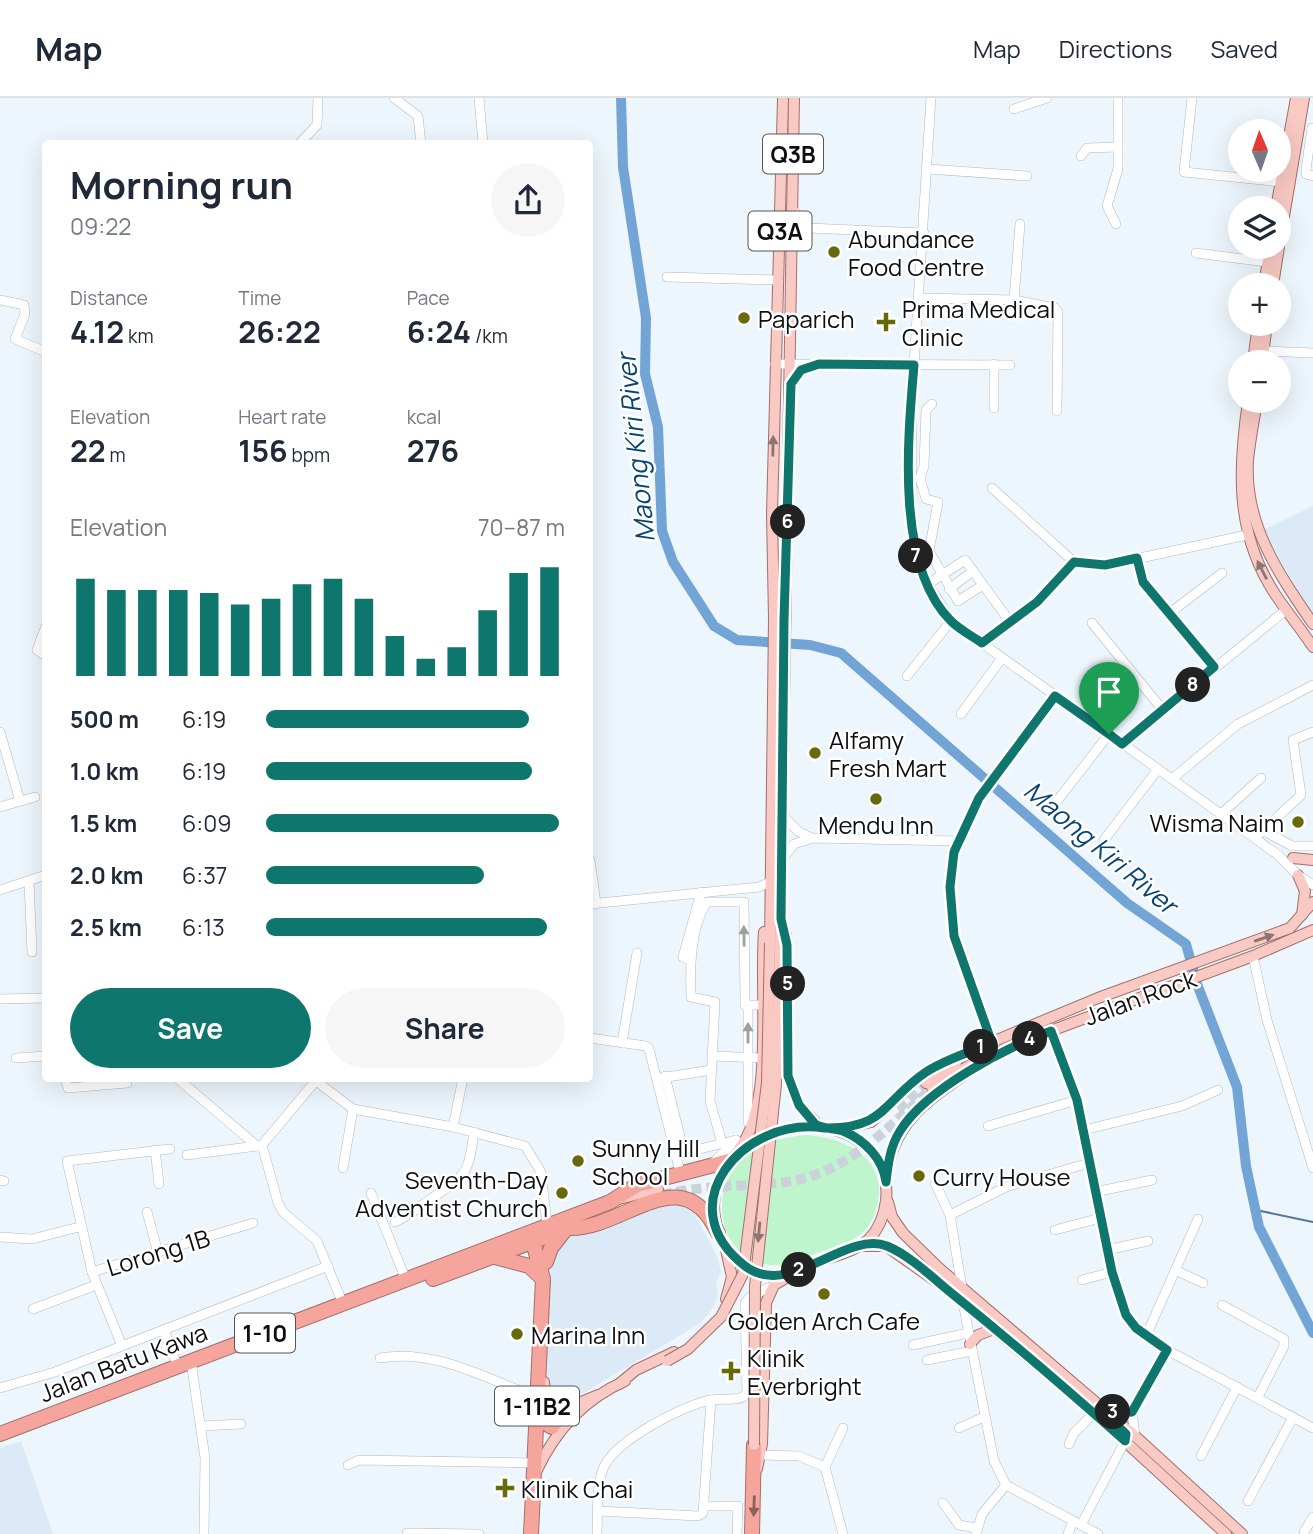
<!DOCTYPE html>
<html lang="en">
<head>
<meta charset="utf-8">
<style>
  :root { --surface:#fff; --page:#f6f6f7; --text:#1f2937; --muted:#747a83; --line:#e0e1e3; --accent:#0f766e }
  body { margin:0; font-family:Manrope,sans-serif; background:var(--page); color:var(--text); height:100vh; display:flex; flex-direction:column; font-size:26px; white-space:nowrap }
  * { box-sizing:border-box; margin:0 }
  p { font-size:23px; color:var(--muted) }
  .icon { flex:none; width:38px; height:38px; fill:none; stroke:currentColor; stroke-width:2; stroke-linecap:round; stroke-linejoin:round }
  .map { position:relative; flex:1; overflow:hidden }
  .panel { position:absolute; left:42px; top:42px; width:551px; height:942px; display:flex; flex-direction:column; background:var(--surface); border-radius:7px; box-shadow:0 7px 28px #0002 }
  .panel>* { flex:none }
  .needle { width:46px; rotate:358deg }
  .buttons { position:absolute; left:1228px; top:21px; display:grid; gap:14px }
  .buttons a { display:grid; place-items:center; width:63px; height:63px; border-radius:50%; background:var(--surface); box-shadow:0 7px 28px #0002; font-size:35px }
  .pin { position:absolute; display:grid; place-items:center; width:60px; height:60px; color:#fff; margin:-72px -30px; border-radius:50% 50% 50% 0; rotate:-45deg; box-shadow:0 0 7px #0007 }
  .pin .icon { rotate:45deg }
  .km { position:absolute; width:35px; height:35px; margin:-18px; border-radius:50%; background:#222; color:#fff; font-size:19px; line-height:35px; text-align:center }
  .round { display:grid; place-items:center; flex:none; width:74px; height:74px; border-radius:37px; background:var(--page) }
  .overview { display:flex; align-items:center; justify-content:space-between; height:119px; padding:0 28px }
  h1 { font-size:38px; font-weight:700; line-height:52px }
  .metrics { display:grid; grid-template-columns:repeat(3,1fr); gap:10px; height:119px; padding:7px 28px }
  .metrics div { display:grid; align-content:center }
  .metrics b { font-size:30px; font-weight:700 }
  .metrics small { font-size:19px; font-weight:400 }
  .metrics p { font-size:19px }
  .chart { height:196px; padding:14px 28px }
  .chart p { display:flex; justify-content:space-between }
  .chart svg { width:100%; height:126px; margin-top:7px; stroke:var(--accent); stroke-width:6 }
  .action { display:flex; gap:14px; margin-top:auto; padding:14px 28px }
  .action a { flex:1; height:80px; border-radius:42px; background:var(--accent); color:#fff; font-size:28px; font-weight:700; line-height:80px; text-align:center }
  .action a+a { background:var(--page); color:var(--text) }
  ul { padding:0 28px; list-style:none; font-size:23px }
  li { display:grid; grid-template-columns:112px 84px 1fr; align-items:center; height:52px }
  li i { height:18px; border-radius:9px; background:var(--accent) }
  header { display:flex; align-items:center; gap:42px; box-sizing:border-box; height:98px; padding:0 35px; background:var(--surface); border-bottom:2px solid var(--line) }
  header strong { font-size:33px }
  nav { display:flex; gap:38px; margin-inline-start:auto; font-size:24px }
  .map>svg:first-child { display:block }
  .built { fill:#dbeaf6 }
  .green { fill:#bff5cc }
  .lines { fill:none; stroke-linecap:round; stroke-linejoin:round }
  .stream { stroke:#53789a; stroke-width:2 }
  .river { stroke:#72a5d5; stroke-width:10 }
  .major-tunnel { stroke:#cbd2da; stroke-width:10; stroke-dasharray:10 5; stroke-linecap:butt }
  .minor-casing { stroke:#b1b9c1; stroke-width:10 }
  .major-casing { stroke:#a3706b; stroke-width:12 }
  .highway-casing { stroke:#a3706b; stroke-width:16 }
  .minor { stroke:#fff; stroke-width:9 }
  .major { stroke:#f9c9c3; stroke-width:10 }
  .highway { stroke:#f5a59b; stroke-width:14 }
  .major-bridge-casing { stroke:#a3706b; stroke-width:12; stroke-linecap:butt }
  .major-bridge { stroke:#f9c9c3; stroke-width:10 }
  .oneway { fill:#8e7573 }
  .oneway2 { fill:#9e9fa0 }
  .oneway3 { fill:#8c615d }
  .route-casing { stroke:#fff; stroke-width:14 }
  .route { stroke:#0f766e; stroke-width:9 }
  .poi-dot { fill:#656a0a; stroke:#fff; stroke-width:2.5 }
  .labels { text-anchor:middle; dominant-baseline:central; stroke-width:5; stroke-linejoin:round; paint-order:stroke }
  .shield { fill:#fff; stroke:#555658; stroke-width:2 }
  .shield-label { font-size:23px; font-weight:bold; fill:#0c0e11 }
  .poi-label { font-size:24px; fill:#0c0e11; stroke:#fff; text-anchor:start }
  .street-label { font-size:24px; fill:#0c0e11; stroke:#fff }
  .water-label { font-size:26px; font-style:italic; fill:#074471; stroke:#fff }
</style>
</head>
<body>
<header>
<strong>Map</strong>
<nav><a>Map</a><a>Directions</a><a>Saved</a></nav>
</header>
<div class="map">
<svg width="1313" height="1436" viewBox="0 0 1313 1436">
  <rect width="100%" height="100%" fill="#edf5fd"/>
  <!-- built -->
  <g class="built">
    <path d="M 1313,408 L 1313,518 L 1263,432 Z"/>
    <path d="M 669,1103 L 690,1107 L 717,1158 L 721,1174 L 716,1184 L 718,1198 L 711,1213 L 699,1226 L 575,1300 L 550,1300 L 547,1290 L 548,1166 L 567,1139 L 583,1136 Z"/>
    <path d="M 21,1343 L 53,1436 L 0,1436 L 0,1350 Z"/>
  </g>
  <!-- green -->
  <path class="green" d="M 807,1037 C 844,1040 886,1058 878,1103 C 876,1115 871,1128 861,1136 C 849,1146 831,1150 817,1155 C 802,1161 787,1168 771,1167 C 717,1164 706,1087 746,1056 C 763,1044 786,1039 807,1037 Z"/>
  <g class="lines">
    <!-- stream -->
    <path class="stream" d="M 1256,1112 L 1313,1124"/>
    <!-- river -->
    <path class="river" d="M 621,0 L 623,69 L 646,220 L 645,276 L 658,329 L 662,433 L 673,464 L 714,528 L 737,542 L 810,547 L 841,555 L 1127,805 L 1186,846 L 1197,886 L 1237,989 L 1246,1068 L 1259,1129 L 1313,1235"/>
    <!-- major-tunnel -->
    <g class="major-tunnel">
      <path d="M 898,1011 L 926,985"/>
      <path d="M 662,1097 C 702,1087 743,1089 785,1084 C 845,1077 889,1029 932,990"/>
    </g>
    <!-- minor casing -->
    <g class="minor-casing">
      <g id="minor">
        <path d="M 394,0 L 418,18 L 421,46"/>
        <path d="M 479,0 L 483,46"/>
        <path d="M 931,0 L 912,298 L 911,422 L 922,476 L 951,523 L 1278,757 L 1298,777 L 1313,787"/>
        <path d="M 1192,0 L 1184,74 L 1281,84"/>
        <path d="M 1014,11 L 1047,0"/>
        <path d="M 1312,30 L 1306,71 L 1306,76 L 1313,78"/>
        <path d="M 299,46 L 317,27 L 318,0"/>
        <path d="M 1081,58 L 1087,50 L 1118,49"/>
        <path d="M 928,71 L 1027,78"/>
        <path d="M 792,111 L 808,130"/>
        <path d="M 1116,126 L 1107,108 L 1118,71 L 1118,0"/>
        <path d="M 792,145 L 808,130 L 924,135"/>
        <path d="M 1196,155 L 1267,164"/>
        <path d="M 667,179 L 776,182"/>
        <path d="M 920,200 L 1014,202 L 1055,210 L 1058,214 L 1057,313"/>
        <path d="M 0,202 L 24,207 L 25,216 L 15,241 L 46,254"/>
        <path d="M 1014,202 L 1020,126"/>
        <path d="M 1263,253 L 1313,255"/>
        <path d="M 775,266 L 1010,267"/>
        <path d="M 994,266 L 994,310"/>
        <path d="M 932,306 L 926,312 L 924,368 L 920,380 L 926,401 L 938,404 L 929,453 L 958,503 L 983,487"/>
        <path d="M 992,390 L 1074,464 L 1112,466 L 1247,437"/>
        <path d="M 1137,460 L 1143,484 L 1214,569"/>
        <path d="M 928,486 L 965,462 L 1005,517"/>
        <path d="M 949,491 L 973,473"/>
        <path d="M 1170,515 L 1222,475"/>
        <path d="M 1092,525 L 1162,611"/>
        <path d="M 46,528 L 37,552 L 46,558"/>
        <path d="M 982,545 L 1036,504 L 1074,464"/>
        <path d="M 907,578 L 951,523"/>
        <path d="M 961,616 L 1002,560"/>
        <path d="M 0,634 L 20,703"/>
        <path d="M 1122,646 L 1286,512"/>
        <path d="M 1172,681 L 1238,626 L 1313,587"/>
        <path d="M 1057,703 L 1109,636"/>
        <path d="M 0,709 L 35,699"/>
        <path d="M 1221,716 L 1261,680"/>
        <path d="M 783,718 L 799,734 L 812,740"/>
        <path d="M 1262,732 L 1292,748 L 1313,748"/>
        <path d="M 1255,740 L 1301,697 L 1293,642 L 1313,634"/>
        <path d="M 1104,742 L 1158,671"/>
        <path d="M 590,762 L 596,805"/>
        <path d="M 782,762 L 794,746 L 814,740 L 957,743"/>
        <path d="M 29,783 L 32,854"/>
        <path d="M 0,792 L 46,777"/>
        <path d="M 590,806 L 759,789 L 770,784"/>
        <path d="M 1253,858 L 1267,922 L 1313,1070"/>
        <path d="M 690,862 L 683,859 L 701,794"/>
        <path d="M 0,901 L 46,900"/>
        <path d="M 1051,933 L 1077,1002 L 1112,1174 L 1126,1217 L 1136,1230 L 1167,1252 L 1313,1330"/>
        <path d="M 590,940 L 646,948 L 649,951 L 680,1074"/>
        <path d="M 622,945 L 637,855"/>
        <path d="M 992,945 L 954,838 L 950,789 L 954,754 L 979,700 L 1055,598"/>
        <path d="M 712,958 L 762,960"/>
        <path d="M 16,960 L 46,958"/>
        <path d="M 665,978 L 684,1055 L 736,1042"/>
        <path d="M 65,980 L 68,990 L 127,985"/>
        <path d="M 177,980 L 257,1048 L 262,1047 L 278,1105 L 283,1114 L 317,1143 L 343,1206"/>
        <path d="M 661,980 L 711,972"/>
        <path d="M 316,983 L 353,1011 L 453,1029 L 525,1048 L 541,1074 L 547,1126"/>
        <path d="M 748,1024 L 748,907"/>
        <path d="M 988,1028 L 1077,1002"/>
        <path d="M 453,1029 L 463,980"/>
        <path d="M 1084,1032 L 1182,1008 L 1218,992"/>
        <path d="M 722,1045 L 710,1003 L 715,904 L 691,899 C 690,868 690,830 707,804 L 744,804 L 745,907 L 763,907"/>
        <path d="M 262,1047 L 318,980"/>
        <path d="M 155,1052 L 159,1086"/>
        <path d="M 187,1057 L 257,1048"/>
        <path d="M 714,1064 L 736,1042"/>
        <path d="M 343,1070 L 353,1011"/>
        <path d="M 0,1082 L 4,1083"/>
        <path d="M 935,1085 L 950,1117 L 962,1190"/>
        <path d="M 1095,1094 L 1152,1082"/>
        <path d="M 371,1095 L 406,1182"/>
        <path d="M 147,1114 L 158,1155"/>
        <path d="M 950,1117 L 1006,1089 L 1089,1065"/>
        <path d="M 395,1124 C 410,1117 419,1109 432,1100 C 467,1076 468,1077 474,1034"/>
        <path d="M 1055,1132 L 1100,1120"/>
        <path d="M 0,1139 L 32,1141 L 79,1129"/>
        <path d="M 1107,1152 L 1148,1143"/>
        <path d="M 1175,1172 L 1203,1185"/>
        <path d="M 92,1174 L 253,1125"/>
        <path d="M 1082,1182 L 1112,1174"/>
        <path d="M 963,1205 L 994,1363 L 1006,1387 L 1098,1436"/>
        <path d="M 1222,1207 L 1284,1241 L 1284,1248 L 1258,1299"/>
        <path d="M 33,1211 L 96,1187"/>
        <path d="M 164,1232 L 177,1267"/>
        <path d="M 1146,1238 L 1198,1121"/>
        <path d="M 913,1247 L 968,1235"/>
        <path d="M 122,1248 L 92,1174 L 67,1063 L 170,1051"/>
        <path d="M 380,1260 C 432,1251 479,1277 526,1295 L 537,1296"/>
        <path d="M 927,1262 L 972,1253"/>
        <path d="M 192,1270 L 205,1360 L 204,1436"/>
        <path d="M 0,1290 L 55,1274 L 328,1168"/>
        <path d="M 1106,1312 L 1118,1315 L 1132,1314"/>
        <path d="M 202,1328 L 241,1326"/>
        <path d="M 959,1330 L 984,1319"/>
        <path d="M 1135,1338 L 1132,1314 L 1167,1252"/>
        <path d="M 1069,1346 L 1074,1335 L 1094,1315"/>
        <path d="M 761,1357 L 799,1358 L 825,1369 L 843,1436"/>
        <path d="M 1201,1358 L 1237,1289"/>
        <path d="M 348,1367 L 359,1362 L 535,1365"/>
        <path d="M 825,1369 L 843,1330"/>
        <path d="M 1248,1403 L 1293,1319"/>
        <path d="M 943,1405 L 959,1427 L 976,1430"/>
        <path d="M 706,1408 L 738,1408 L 737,1436"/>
        <path d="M 598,1413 L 698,1418 L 703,1415 L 711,1302"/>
        <path d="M 1081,1427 L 1125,1343"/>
        <path d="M 1304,1434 L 1313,1419"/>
        <path d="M 407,1435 L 479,1436"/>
        <path d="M 597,1436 C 598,1416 596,1390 603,1371 C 614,1343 683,1307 711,1302 C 722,1300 733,1303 743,1299 L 747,1294 L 745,1205 L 750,1199 L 774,1187"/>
        <path d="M 976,1436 L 982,1416 L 1006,1387"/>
        <path d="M 1068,1436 L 1073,1423"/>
      </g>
    </g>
    <!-- major casing -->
    <g class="major-casing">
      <g id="major">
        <path d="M 1276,110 L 1296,0"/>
        <path d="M 1279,148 L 1304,0"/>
        <path d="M 1264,187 L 1270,149"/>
        <path d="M 1273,187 L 1279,149"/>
        <path d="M 1253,264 L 1258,226"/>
        <path d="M 1262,264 L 1267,226"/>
        <path d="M 791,285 L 801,273 L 819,266"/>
        <path d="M 1248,303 C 1238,372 1235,435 1275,496 C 1287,514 1301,531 1313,549"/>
        <path d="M 1257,303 C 1254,322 1250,342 1248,362 C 1244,427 1279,476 1313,526"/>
        <path d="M 1293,760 L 1313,762"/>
        <path d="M 1298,777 L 1305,793 L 1302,817"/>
        <path d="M 786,837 L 788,978 L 799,1007 L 820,1029"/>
        <path d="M 770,845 L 774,521 L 772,416 L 783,0"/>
        <path d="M 780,846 L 794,0"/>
        <path d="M 926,985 L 956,965"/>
        <path d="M 932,990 L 975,964 L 1045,935 L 1253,858 L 1313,832"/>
        <path d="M 809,1029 C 852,1028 891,1057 886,1103 C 884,1117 879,1131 869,1141 C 857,1153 836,1157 821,1163 C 806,1169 791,1177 775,1177 C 718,1176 695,1099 732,1060 C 751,1040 783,1030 809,1029 Z"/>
        <path d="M 826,1030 L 846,1030 L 871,1024 L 918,980 L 944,964 L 1098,900 L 1290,830 L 1313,804"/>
        <path d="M 739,1051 C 775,1007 759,891 764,834"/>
        <path d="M 887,1078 C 893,1022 931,1001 974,970"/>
        <path d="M 619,1101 L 658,1091"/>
        <path d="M 888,1104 L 892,1119 L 903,1135 L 939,1170 L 1135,1338 L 1242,1436"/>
        <path d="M 863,1148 L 886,1148 L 940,1186 L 1094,1315 L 1226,1436"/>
        <path d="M 726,1152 L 732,1179 L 726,1201"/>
        <path d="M 970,1246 L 978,1237 L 994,1231"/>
        <path d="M 544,1284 L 546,1301 L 550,1307 L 574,1307 L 598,1297"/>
        <path d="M 619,1286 L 636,1272 L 674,1254"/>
        <path d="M 757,1371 L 762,1346 L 766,1205 L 774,1187 L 789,1178"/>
        <path d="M 536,1374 C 555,1333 584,1301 625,1283"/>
      </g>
    </g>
    <!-- highway casing -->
    <g class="highway-casing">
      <g id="highway">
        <path d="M 495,1159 L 529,1168 L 543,1181"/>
        <path d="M 546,1164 L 551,1150 L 565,1132"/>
        <path d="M 433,1181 L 569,1130 C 624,1132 682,1057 718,1135"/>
        <path d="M 537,1311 L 545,1325 L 552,1329 L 559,1318 L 550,1307"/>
        <path d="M 0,1336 L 610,1104 L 637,1087 L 729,1063"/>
        <path d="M 531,1436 L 543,1181 L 533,1144"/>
        <path d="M 752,1436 L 754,1347"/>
      </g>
    </g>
    <!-- minor -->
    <use href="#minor" class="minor"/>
    <!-- major -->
    <use href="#major" class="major"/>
    <!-- highway -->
    <use href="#highway" class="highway"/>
    <!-- major-bridge casing -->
    <g class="major-bridge-casing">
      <g id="major-bridge">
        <path d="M 667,1263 L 688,1251 L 721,1219 L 743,1176 L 767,985 L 770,845"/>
        <path d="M 754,1347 L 755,1188 L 776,986 L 780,846"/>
      </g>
    </g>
    <!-- major-bridge -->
    <use href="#major-bridge" class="major-bridge"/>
  </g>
  <!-- one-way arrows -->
  <defs><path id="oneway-solid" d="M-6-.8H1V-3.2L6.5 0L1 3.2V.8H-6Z" transform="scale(1.75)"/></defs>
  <g class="oneway">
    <use href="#oneway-solid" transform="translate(773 348) rotate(-89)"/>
    <use href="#oneway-solid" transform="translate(1262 472) rotate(-117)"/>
    <use href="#oneway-solid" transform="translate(1264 840) rotate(-19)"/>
    <use href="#oneway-solid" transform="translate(759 1134) rotate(95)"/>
  </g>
  <g class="oneway2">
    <use href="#oneway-solid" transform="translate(744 838) rotate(-91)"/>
    <use href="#oneway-solid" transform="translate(748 935) rotate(-90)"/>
  </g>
  <use class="oneway3" href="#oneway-solid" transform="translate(754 1408) rotate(92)"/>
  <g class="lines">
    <!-- route casing -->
    <g class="route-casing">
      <path id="route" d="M 1109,636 L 1055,598 L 979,700 L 954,754 L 950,789 L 954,838 L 992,945 C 970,954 946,961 926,974 C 883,1003 886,1031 825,1030 L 824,1030 C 743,1018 667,1108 745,1168 C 790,1202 844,1132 887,1148 C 911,1158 935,1182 955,1198 C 1013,1245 1070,1294 1125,1343 L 1126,1336 L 1099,1310 L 1118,1315 L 1132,1314 L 1167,1252 L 1136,1230 L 1126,1217 L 1112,1174 L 1077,1002 L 1051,933 C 1005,950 926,991 900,1033 C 890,1049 888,1066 886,1084 C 883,1061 865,1042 843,1033 C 834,1030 823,1031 815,1026 L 799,1007 L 788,978 L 787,847 L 781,821 L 784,522 L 791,286 L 801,272 L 819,266 L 914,267 C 908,339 895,468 951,523 C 960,532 972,538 982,545 L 1037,504 L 1074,464 L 1105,467 L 1137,460 L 1143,484 L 1214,569 L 1122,646 L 1109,636"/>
    </g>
    <!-- route -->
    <use href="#route" class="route"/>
  </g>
  <!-- markers -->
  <g class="poi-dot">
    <circle cx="834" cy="154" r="7"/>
    <circle cx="744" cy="220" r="7"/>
    <path d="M882.5 213.5h7v7h7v7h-7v7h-7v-7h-7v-7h7z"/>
    <circle cx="815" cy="655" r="7"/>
    <circle cx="876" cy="701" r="7"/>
    <circle cx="1298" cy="724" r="7"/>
    <circle cx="578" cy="1063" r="7"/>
    <circle cx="919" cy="1078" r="7"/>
    <circle cx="562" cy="1095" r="7"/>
    <circle cx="824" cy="1196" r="7"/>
    <circle cx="517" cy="1236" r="7"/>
    <path d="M727.5 1262.5h7v7h7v7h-7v7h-7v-7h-7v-7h7z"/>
    <path d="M501.5 1379.5h7v7h7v7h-7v7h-7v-7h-7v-7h7z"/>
  </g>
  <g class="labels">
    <!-- shield labels -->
    <g class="shield">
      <rect x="763" y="36.5" width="60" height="39" rx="5"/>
      <rect x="748.5" y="113.5" width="63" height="39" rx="5"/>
      <rect x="235" y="1215.5" width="60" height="39" rx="5"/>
      <rect x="495" y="1288.5" width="84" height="39" rx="5"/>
    </g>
    <g class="shield-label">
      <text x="793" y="56">Q3B</text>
      <text x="780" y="133">Q3A</text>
      <text x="265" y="1235">1-10</text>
      <text x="537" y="1308">1-11B2</text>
    </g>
    <!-- poi labels -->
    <g class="poi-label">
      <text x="848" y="140">Abundance<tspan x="848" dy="28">Food Centre</tspan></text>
      <text x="902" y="210">Prima Medical<tspan x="902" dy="28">Clinic</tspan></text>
      <text x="758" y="220">Paparich</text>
      <text x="829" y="641">Alfamy<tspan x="829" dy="28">Fresh Mart</tspan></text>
      <text x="1284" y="724" text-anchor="end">Wisma Naim</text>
      <text x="876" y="726" text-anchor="middle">Mendu Inn</text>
      <text x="592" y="1049">Sunny Hill<tspan x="592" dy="28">School</tspan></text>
      <text x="933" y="1078">Curry House</text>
      <text x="548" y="1081" text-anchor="end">Seventh-Day<tspan x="548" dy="28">Adventist Church</tspan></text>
      <text x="824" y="1222" text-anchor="middle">Golden Arch Cafe</text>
      <text x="531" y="1236">Marina Inn</text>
      <text x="747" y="1259">Klinik<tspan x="747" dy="28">Everbright</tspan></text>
      <text x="521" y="1390">Klinik Chai</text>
    </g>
    <!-- street labels -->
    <g class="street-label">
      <text transform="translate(1140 899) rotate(-20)">Jalan Rock</text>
      <text transform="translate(158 1154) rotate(-17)">Lorong 1B</text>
      <text transform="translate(123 1264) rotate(-21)">Jalan Batu Kawa</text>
    </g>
    <!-- water labels -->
    <g class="water-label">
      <text transform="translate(635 350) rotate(-96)">Maong Kiri River</text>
      <text transform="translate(1101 749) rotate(40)">Maong Kiri River</text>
    </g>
  </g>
</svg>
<div class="buttons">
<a><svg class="needle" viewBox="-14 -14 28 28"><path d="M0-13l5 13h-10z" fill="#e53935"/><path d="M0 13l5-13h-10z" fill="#747a83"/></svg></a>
<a><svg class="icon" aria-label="layers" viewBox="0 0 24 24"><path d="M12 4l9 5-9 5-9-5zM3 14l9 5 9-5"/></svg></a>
<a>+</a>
<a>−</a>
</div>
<div class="pin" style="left:1109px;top:636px;background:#1e9e55"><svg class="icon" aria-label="arrive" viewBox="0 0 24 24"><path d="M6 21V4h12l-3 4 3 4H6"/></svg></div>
<b class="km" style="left:981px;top:949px">1</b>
<b class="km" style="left:799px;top:1172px">2</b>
<b class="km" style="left:1113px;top:1314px">3</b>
<b class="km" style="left:1030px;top:941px">4</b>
<b class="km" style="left:788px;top:886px">5</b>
<b class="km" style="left:788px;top:424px">6</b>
<b class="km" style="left:916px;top:458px">7</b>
<b class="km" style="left:1193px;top:587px">8</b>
<section class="panel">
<div class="overview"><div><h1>Morning run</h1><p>09:22</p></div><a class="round"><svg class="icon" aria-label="share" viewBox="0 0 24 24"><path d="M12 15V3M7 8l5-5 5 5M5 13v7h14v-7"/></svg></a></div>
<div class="metrics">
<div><p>Distance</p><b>4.12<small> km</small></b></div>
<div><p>Time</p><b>26:22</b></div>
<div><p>Pace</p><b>6:24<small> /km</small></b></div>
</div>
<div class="metrics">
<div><p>Elevation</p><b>22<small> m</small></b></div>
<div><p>Heart rate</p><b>156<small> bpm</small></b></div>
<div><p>kcal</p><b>276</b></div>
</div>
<div class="chart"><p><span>Elevation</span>70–87 m</p>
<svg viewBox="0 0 160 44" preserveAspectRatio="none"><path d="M5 44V10M15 44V14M25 44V14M35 44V14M45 44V15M55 44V19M65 44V17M75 44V12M85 44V10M95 44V17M105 44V30M115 44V38M125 44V34M135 44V21M145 44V8M155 44V6"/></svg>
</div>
<ul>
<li><b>500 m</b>6:19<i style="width:88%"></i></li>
<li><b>1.0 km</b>6:19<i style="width:89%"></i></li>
<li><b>1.5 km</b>6:09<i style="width:98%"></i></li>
<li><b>2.0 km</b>6:37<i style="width:73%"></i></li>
<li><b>2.5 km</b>6:13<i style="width:94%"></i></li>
</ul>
<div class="action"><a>Save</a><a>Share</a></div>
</section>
</div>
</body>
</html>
